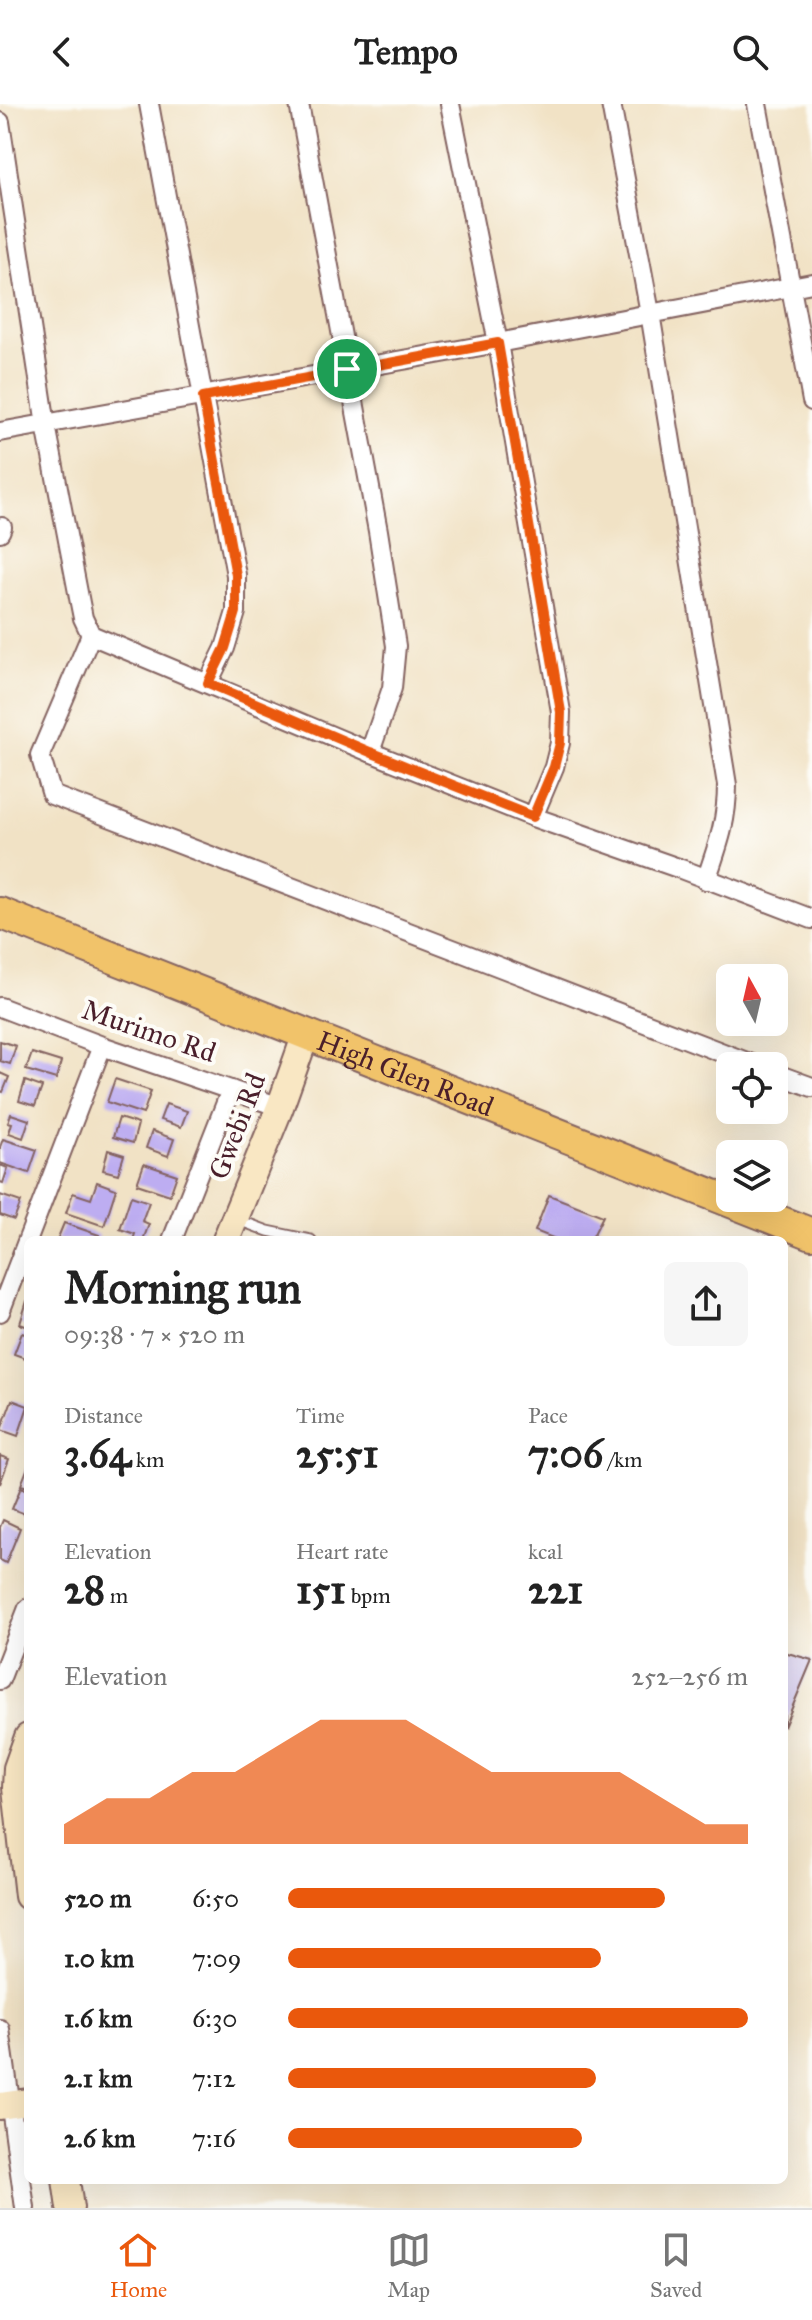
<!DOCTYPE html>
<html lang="en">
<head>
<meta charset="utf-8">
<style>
  :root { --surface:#fff; --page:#f6f6f6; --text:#222; --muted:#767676; --line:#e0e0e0; --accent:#ea580c }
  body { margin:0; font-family:"IM FELL Great Primer",serif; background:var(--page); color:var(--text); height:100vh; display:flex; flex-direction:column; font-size:30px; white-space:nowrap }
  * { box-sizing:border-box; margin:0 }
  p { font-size:26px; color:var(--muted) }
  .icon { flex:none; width:44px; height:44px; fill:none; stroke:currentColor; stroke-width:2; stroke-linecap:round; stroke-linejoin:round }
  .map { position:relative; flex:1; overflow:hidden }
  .drawer { position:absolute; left:24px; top:1132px; width:764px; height:948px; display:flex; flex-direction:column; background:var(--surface); border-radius:12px; box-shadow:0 8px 32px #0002 }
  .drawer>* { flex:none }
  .needle { width:52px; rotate:352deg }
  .buttons { position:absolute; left:716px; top:860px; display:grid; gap:16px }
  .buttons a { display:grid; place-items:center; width:72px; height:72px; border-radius:12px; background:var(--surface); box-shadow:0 8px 32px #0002; font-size:40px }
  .pin { position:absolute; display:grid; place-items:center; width:68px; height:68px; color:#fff; margin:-34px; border:4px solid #fff; border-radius:50%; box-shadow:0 2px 8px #0007 }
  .round { display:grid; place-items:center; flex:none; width:84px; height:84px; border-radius:12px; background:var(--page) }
  .head { display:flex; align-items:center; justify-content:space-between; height:136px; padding:0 40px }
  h1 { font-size:44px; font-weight:800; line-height:60px }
  .stats { display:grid; grid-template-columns:repeat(3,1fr); gap:12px; height:136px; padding:8px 40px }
  .stats div { display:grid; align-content:center }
  .stats b { font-size:40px; font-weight:800 }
  .stats small { font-size:22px; font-weight:400 }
  .stats p { font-size:22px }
  .chart { height:224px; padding:16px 40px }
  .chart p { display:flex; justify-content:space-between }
  .chart svg { width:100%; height:144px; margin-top:8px; fill:var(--accent); opacity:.7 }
  ul { padding:0 40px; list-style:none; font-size:26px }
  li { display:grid; grid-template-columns:128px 96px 1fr; align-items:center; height:60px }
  li i { height:20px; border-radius:10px; background:var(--accent) }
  header { display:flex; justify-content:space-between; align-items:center; height:104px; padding:0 40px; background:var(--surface); font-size:36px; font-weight:800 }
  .menu { display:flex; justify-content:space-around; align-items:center; height:112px; border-top:2px solid var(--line); background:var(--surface); font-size:22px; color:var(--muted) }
  .menu a { display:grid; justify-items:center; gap:4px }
  .menu .selected { color:var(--accent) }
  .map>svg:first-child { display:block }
  .building { fill:#bdadf1 }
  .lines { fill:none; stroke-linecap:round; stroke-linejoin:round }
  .lane-casing { stroke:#846361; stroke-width:13 }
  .street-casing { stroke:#846361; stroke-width:22 }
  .secondary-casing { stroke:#846361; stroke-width:30 }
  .primary-casing { stroke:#846361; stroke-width:34 }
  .lane { stroke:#fff; stroke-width:9 }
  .street { stroke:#fff; stroke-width:18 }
  .secondary { stroke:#f9e7c3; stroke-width:26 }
  .primary { stroke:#f1c36a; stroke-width:30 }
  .route-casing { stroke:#fff; stroke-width:16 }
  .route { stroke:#ea580c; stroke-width:10 }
  .labels { text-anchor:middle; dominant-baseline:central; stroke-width:8; stroke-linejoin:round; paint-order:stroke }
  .street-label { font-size:28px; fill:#4a1f2b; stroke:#fdfcf7 }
</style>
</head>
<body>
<header><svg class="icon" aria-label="back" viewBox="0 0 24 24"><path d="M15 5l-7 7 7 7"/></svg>Tempo<svg class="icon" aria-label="search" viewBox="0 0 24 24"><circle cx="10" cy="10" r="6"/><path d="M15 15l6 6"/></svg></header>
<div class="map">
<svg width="812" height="2104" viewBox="0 0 812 2104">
  <rect width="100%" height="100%" fill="#fdfcf7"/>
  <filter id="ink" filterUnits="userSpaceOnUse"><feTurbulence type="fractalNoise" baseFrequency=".0125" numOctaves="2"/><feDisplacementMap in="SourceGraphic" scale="16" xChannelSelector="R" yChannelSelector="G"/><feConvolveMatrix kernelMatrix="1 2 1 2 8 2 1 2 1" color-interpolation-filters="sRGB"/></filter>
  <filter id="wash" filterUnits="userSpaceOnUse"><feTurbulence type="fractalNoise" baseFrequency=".006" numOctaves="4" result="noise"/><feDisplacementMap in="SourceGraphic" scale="32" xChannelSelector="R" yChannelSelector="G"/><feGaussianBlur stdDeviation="1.8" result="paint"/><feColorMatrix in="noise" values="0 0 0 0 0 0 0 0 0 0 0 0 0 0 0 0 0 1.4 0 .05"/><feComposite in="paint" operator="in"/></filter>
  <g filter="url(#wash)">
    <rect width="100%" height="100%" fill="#f1e2c5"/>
    <g id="blocks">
      <!-- building -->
      <g class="building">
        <path d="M 0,937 L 16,942 L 10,960 L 0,957 Z"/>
        <path d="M 32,949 L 61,958 L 56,975 L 26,966 Z"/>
        <path d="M 0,969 L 9,973 L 3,988 L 0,987 Z"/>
        <path d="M 115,975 L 151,987 L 143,1010 L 107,998 Z"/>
        <path d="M 25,977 L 42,983 L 35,1002 L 19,997 Z"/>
        <path d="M 166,1000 L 187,1007 L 181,1023 L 160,1016 Z"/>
        <path d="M 11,1010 L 29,1016 L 23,1034 L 9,1029 L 12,1019 L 8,1018 Z"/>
        <path d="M 119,1014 L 138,1020 L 133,1039 L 113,1033 Z"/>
        <path d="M 152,1027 L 174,1035 L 168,1052 L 146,1044 Z"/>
        <path d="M 3,1035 L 37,1046 L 29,1069 L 0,1059 L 0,1043 Z"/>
        <path d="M 108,1046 L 124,1051 L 118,1070 L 103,1066 Z"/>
        <path d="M 144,1060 L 177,1071 L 170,1091 L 137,1080 Z"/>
        <path d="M 0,1061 L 8,1064 L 3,1079 L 0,1078 Z"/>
        <path d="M 97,1078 L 116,1085 L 104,1122 L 66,1109 L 73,1089 L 91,1095 Z"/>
        <path d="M 0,1091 L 21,1098 L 14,1116 L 0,1111 Z"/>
        <path d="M 549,1091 L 603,1112 L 591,1136 L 558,1136 L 535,1127 Z"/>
        <path d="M 131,1092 L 149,1098 L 142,1117 L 149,1120 L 143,1136 L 133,1136 L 135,1130 L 120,1125 Z"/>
        <path d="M 64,1119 L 99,1131 L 98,1136 L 57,1136 Z"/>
        <path d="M 27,1197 L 28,1197 L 28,1223 L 20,1220 Z"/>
        <path d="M 22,1229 L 28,1231 L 28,1255 L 14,1250 Z"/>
        <path d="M 12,1296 L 28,1302 L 18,1332 L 1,1326 Z"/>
        <path d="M 0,1352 L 9,1355 L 0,1380 Z"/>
        <path d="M 28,1363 L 28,1383 L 21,1381 Z"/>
        <path d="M 21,1383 L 28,1386 L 28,1411 L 12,1405 Z"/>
        <path d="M 3,1416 L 20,1424 L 6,1459 L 0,1456 L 0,1423 Z"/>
        <path d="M 784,1548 L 812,1556 L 784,1623 Z"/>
      </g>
    </g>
  </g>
  <g filter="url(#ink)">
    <use href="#blocks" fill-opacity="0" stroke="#846361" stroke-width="2"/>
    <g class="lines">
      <!-- lane casing -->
      <g class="lane-casing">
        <path id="lane" d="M 238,1116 L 268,1127 L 311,1136"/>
      </g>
      <!-- street casing -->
      <g class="street-casing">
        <g id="street">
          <path d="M 149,0 L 236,471 L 236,508 L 225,544 L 208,579"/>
          <path d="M 299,0 L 378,427 L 396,542 L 392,584 L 370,648"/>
          <path d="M 450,0 L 498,239 L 561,608 L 560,639 L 554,663 L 533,713"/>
          <path d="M 611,0 L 650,209 L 727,681 C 727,718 718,741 706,776"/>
          <path d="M 757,0 L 812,297"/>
          <path d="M 0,18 L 46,321 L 80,499 L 83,514 L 91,531 L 370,648 L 533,713 L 681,765 L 812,815"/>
          <path d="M 0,328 L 498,239 L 812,179"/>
          <path d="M 0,428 L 2,423"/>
          <path d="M 91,531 L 40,651 L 52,691 L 757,962"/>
          <path d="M 0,903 L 102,942 L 280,1003"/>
          <path d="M 774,969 L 812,983"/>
          <path d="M 172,1136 L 231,986"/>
          <path d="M 0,1208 L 102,942"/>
          <path d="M 0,1576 L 28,1504"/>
          <path d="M 0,1925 L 25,2104"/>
        </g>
      </g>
      <!-- secondary casing -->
      <g class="secondary-casing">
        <g id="secondary">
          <path d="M 226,1136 L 280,1003 L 306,930"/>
          <path d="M 28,1633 L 17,1664 L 16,1684 L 28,1792"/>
          <path d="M 0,2002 L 28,1998"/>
          <path d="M 66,2076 L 70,2104"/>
        </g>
      </g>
      <!-- primary casing -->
      <g class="primary-casing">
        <g id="primary">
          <path id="s1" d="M 0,809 L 812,1130"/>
        </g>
      </g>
      <!-- lane -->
      <use href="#lane" class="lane"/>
      <!-- street -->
      <use href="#street" class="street"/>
      <!-- secondary -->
      <use href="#secondary" class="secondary"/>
      <!-- primary -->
      <use href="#primary" class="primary"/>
    </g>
  </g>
  <g class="lines" filter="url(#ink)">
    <!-- route casing -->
    <g class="route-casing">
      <path id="route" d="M 498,239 L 561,608 L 560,639 L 554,663 L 533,713 L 370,648 L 208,579 L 225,544 L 236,508 L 236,471 L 203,293 Z"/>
    </g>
    <!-- route -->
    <use href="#route" class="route"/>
  </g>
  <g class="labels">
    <!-- street labels -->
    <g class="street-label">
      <text transform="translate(149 927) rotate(19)">Murimo Rd</text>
      <text stroke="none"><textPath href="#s1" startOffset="436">High Glen Road</textPath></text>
      <text transform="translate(237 1022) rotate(-69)">Gwebi Rd</text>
    </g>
  </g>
</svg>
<div class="buttons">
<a><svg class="needle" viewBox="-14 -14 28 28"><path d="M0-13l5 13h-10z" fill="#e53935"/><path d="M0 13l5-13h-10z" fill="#767676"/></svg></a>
<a><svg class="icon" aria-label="locate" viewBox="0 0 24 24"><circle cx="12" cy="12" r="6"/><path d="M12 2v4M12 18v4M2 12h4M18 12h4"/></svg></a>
<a><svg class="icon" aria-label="layers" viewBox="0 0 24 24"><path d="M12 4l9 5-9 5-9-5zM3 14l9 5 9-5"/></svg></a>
</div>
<div class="pin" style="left:347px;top:265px;background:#1e9e55"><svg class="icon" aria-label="arrive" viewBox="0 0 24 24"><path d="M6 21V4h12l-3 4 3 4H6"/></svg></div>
<section class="drawer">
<div class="head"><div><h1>Morning run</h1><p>09:38 · 7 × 520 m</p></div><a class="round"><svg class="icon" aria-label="share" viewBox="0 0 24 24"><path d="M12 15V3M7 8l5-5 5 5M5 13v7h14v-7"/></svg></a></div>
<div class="stats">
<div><p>Distance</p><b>3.64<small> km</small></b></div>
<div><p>Time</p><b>25:51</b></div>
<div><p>Pace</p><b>7:06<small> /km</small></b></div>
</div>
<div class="stats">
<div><p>Elevation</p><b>28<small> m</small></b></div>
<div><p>Heart rate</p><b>151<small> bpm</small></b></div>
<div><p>kcal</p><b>221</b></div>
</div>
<div class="chart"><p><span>Elevation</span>252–256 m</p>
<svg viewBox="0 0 160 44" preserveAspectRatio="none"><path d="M0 44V38L10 30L20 30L30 22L40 22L50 14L60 6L70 6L80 6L90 14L100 22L110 22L120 22L130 22L140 30L150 38L160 38V44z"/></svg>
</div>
<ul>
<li><b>520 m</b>6:50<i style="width:82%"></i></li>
<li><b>1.0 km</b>7:09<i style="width:68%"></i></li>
<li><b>1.6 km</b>6:30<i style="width:100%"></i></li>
<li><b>2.1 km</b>7:12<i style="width:67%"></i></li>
<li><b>2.6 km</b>7:16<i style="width:64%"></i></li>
</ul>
</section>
</div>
<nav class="menu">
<a class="selected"><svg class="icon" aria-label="home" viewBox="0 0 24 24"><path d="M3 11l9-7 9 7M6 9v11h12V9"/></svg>Home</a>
<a><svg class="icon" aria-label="map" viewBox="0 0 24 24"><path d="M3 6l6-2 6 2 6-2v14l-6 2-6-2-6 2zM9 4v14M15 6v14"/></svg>Map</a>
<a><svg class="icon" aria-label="saved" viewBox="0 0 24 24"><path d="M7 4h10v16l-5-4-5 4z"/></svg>Saved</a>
</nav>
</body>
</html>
